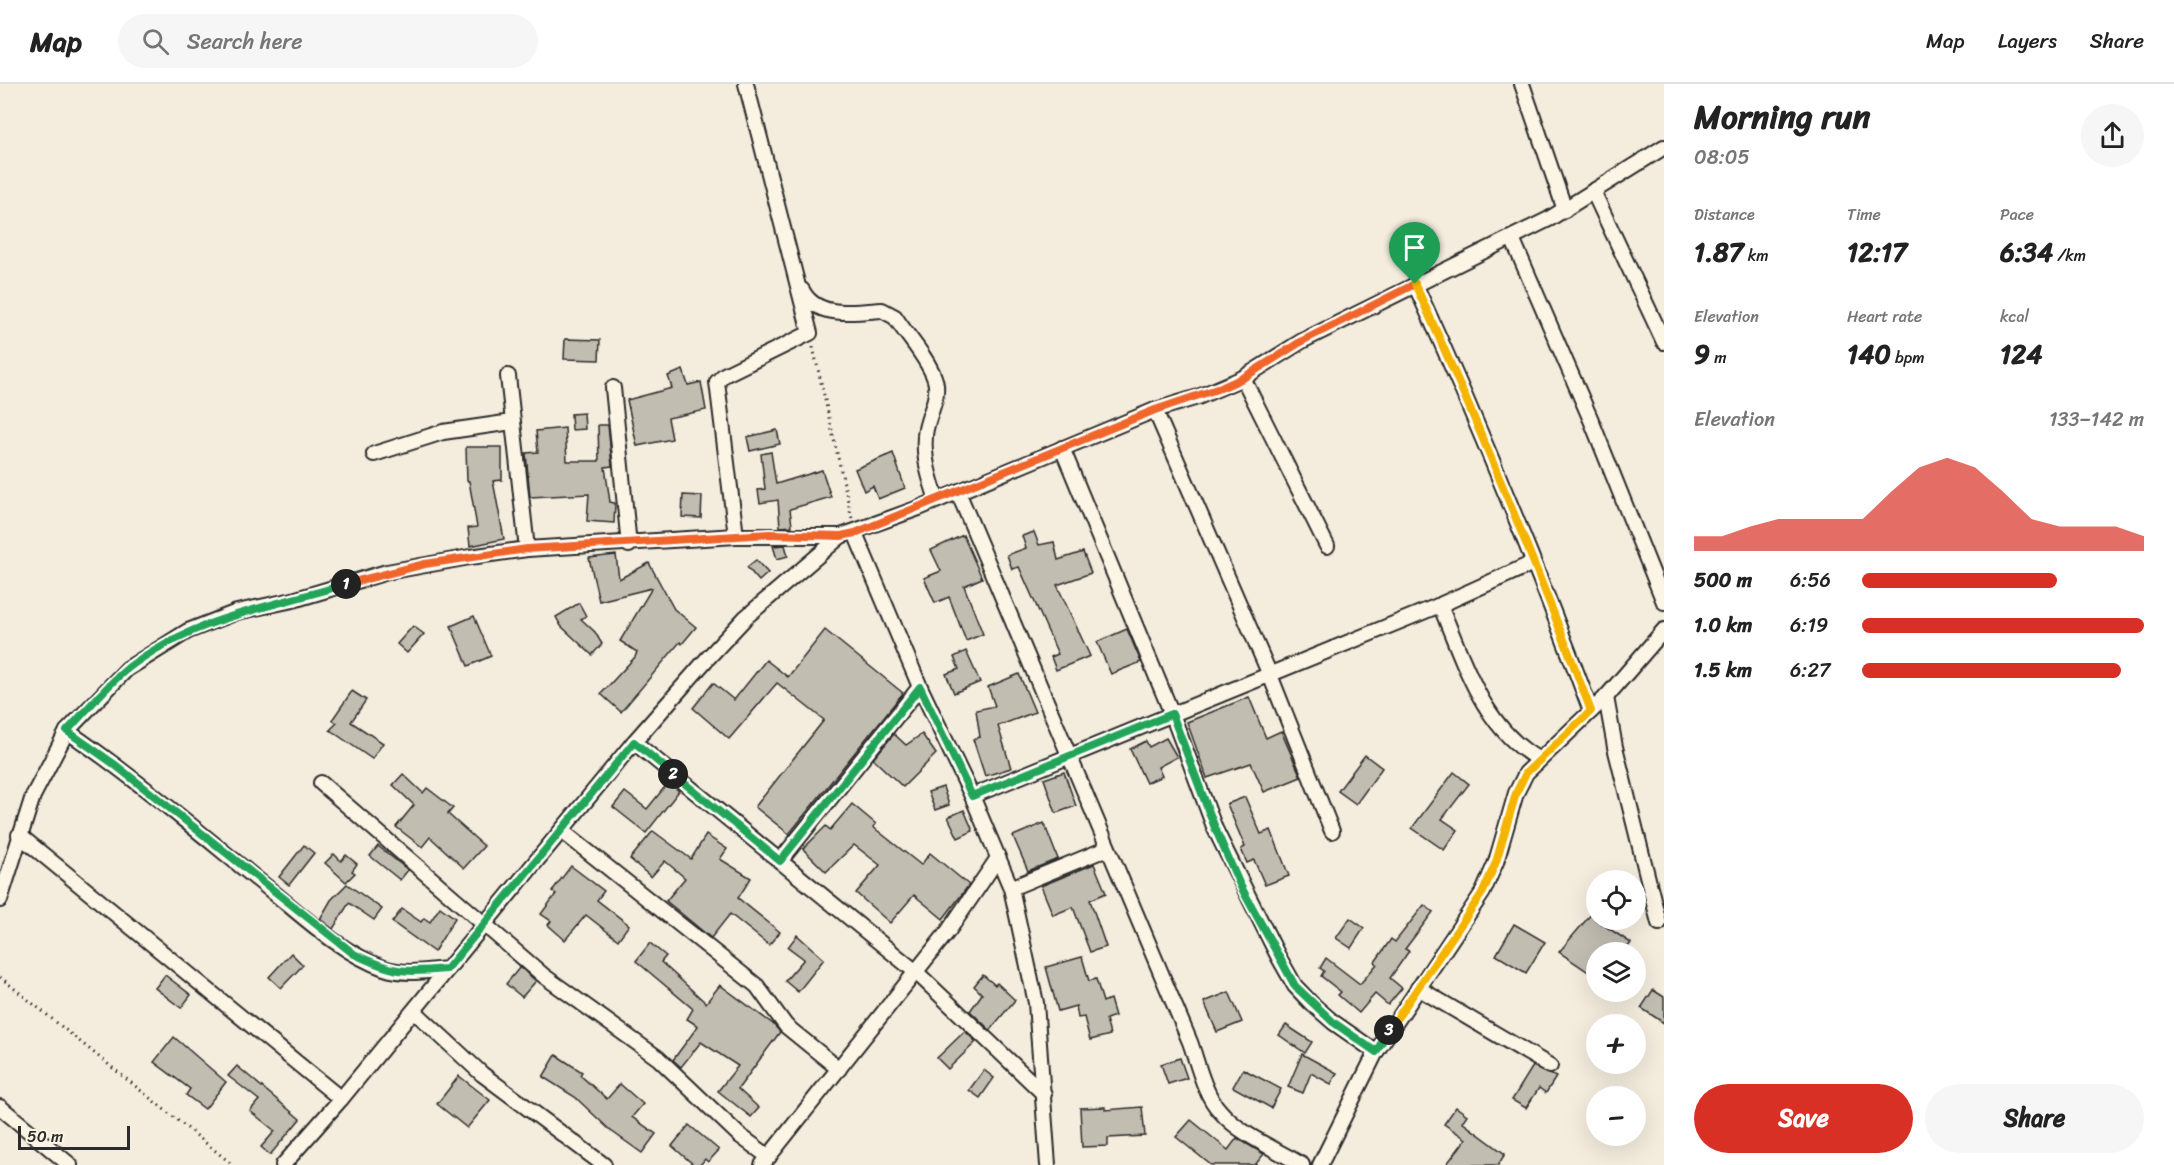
<!DOCTYPE html>
<html lang="en">
<head>
<meta charset="utf-8">
<style>
  :root { --surface:#fff; --page:#f6f6f6; --text:#222; --muted:#767676; --line:#e0e0e0; --accent:#d93025 }
  body { margin:0; font-family:Sriracha,sans-serif; background:var(--page); color:var(--text); height:100vh; display:flex; flex-direction:column; font-size:22px; white-space:nowrap }
  * { box-sizing:border-box; margin:0 }
  p { font-size:20px; color:var(--muted) }
  .icon { flex:none; width:33px; height:33px; fill:none; stroke:currentColor; stroke-width:2; stroke-linecap:round; stroke-linejoin:round }
  .map { position:relative; flex:1; overflow:hidden }
  .side { display:flex; flex-direction:column; background:var(--surface); width:510px }
  .side>* { flex:none }
  .buttons { position:absolute; left:1586px; top:786px; display:grid; gap:12px }
  .buttons a { display:grid; place-items:center; width:60px; height:60px; border-radius:50%; background:var(--surface); box-shadow:0 6px 24px #0002; font-size:30px }
  .scale { position:absolute; left:18px; bottom:15px; width:112px; box-sizing:border-box; padding-left:6px; border:3px solid #2b2b2b; border-top:0; font-size:16px; line-height:21px; white-space:nowrap; color:#2b2b2b; -webkit-text-stroke:4px #fcf5e5; paint-order:stroke }
  .pin { position:absolute; display:grid; place-items:center; width:51px; height:51px; color:#fff; margin:-62px -26px; border-radius:50% 50% 50% 0; rotate:-45deg; box-shadow:0 0 6px #0007 }
  .pin .icon { rotate:45deg }
  .km { position:absolute; width:30px; height:30px; margin:-15px; border-radius:50%; background:#222; color:#fff; font-size:16px; line-height:30px; text-align:center }
  .round { display:grid; place-items:center; flex:none; width:63px; height:63px; border-radius:32px; background:var(--page) }
  .head { display:flex; align-items:center; justify-content:space-between; height:102px; padding:0 30px }
  h1 { font-size:33px; font-weight:700; line-height:45px }
  .stats { display:grid; grid-template-columns:repeat(3,1fr); gap:9px; height:102px; padding:6px 30px }
  .stats div { display:grid; align-content:center }
  .stats b { font-size:26px; font-weight:700 }
  .stats small { font-size:16px; font-weight:400 }
  .stats p { font-size:16px }
  .chart { height:168px; padding:12px 30px }
  .chart p { display:flex; justify-content:space-between }
  .chart svg { width:100%; height:108px; margin-top:6px; fill:var(--accent); opacity:.7 }
  .action { display:flex; gap:12px; margin-top:auto; padding:12px 30px }
  .action a { flex:1; height:69px; border-radius:36px; background:var(--accent); color:#fff; font-size:24px; font-weight:700; line-height:69px; text-align:center }
  .action a+a { background:var(--page); color:var(--text) }
  ul { padding:0 30px; list-style:none; font-size:20px }
  li { display:grid; grid-template-columns:96px 72px 1fr; align-items:center; height:45px }
  li i { height:15px; border-radius:8px; background:var(--accent) }
  header { display:flex; align-items:center; gap:36px; box-sizing:border-box; height:84px; padding:0 30px; background:var(--surface); border-bottom:2px solid var(--line) }
  header strong { font-size:28px }
  nav { display:flex; gap:33px; margin-inline-start:auto; font-size:21px }
  .search { width:420px; height:54px; background:var(--page); display:flex; align-items:center; gap:15px; box-sizing:border-box; padding:0 21px; border-radius:33px; color:var(--muted); font-size:22px }
  main { display:flex; flex:1; min-height:0 }
  .map>svg:first-child { display:block }
  .building { fill:#c2bdb1; stroke:#2b2b2b; stroke-width:1.5 }
  .lines { fill:none; stroke-linecap:round; stroke-linejoin:round }
  .minor-casing { stroke:#2b2b2b; stroke-width:18 }
  .path { stroke:#2b2b2b; stroke-width:3; stroke-dasharray:1.5 4.5; stroke-linecap:butt }
  .minor { stroke:#fcf5e5; stroke-width:14 }
  .split-1-casing { stroke:#fff; stroke-width:12 }
  .split-2-casing { stroke:#fff; stroke-width:12 }
  .split-3-casing { stroke:#fff; stroke-width:12 }
  .split-4-casing { stroke:#fff; stroke-width:12 }
  .split-1 { stroke:#f0652b; stroke-width:8 }
  .split-2 { stroke:#22a559; stroke-width:8 }
  .split-3 { stroke:#22a559; stroke-width:8 }
  .split-4 { stroke:#f5b400; stroke-width:8 }
</style>
</head>
<body>
<header>
<strong>Map</strong>
<div class="search"><svg class="icon" aria-label="search" viewBox="0 0 24 24"><circle cx="10" cy="10" r="6"/><path d="M15 15l6 6"/></svg>Search here</div>
<nav><a>Map</a><a>Layers</a><a>Share</a></nav>
</header>
<main>
<div class="map">
<svg width="1664" height="1081" viewBox="0 0 1664 1081">
  <rect width="100%" height="100%" fill="#f4edde"/>
  <filter id="ink" filterUnits="userSpaceOnUse"><feTurbulence type="fractalNoise" baseFrequency=".0167" numOctaves="2"/><feDisplacementMap in="SourceGraphic" scale="12" xChannelSelector="R" yChannelSelector="G"/><feConvolveMatrix kernelMatrix="1 2 1 2 8 2 1 2 1" color-interpolation-filters="sRGB"/></filter>
  <g filter="url(#ink)">
    <!-- building -->
    <g class="building">
      <path d="M 565,255 L 600,256 L 599,276 L 564,275 Z"/>
      <path d="M 683,286 L 688,301 L 701,298 L 706,326 L 668,334 L 672,355 L 637,362 L 627,316 L 672,304 L 668,292 Z"/>
      <path d="M 584,329 L 585,345 L 572,346 L 571,330 Z"/>
      <path d="M 598,341 L 608,341 L 612,382 L 605,383 L 610,418 L 615,419 L 614,439 L 587,437 L 589,410 L 530,413 L 526,369 L 538,368 L 536,347 L 565,344 L 567,377 L 599,377 Z"/>
      <path d="M 777,346 L 780,360 L 750,367 L 747,353 Z"/>
      <path d="M 466,363 L 502,363 L 502,396 L 493,397 L 504,455 L 470,462 L 468,444 L 477,443 L 469,397 L 467,397 Z"/>
      <path d="M 771,368 L 776,400 L 822,386 L 831,413 L 790,425 L 792,442 L 780,443 L 778,416 L 760,419 L 758,406 L 765,405 L 761,370 Z"/>
      <path d="M 893,369 L 905,404 L 878,415 L 873,402 L 864,407 L 855,385 Z"/>
      <path d="M 683,411 L 702,412 L 701,434 L 682,433 Z"/>
      <path d="M 1034,448 L 1039,461 L 1054,458 L 1058,476 L 1083,468 L 1091,489 L 1057,501 L 1090,572 L 1056,586 L 1051,573 L 1058,570 L 1019,483 L 1012,485 L 1007,471 L 1026,464 L 1022,452 Z"/>
      <path d="M 963,451 L 982,494 L 964,502 L 983,550 L 966,557 L 949,513 L 935,519 L 924,494 L 941,487 L 931,466 Z"/>
      <path d="M 785,461 L 788,472 L 777,475 L 773,462 Z"/>
      <path d="M 616,471 L 619,495 L 649,479 L 674,525 L 696,543 L 682,560 L 680,558 L 621,628 L 601,610 L 635,573 L 637,568 L 620,557 L 652,504 L 599,517 L 589,474 Z"/>
      <path d="M 756,476 L 768,489 L 759,497 L 747,483 Z"/>
      <path d="M 579,519 L 586,532 L 581,535 L 595,548 L 602,560 L 592,571 L 561,542 L 556,533 Z"/>
      <path d="M 474,532 L 491,572 L 468,582 L 451,542 Z"/>
      <path d="M 413,542 L 424,550 L 407,569 L 397,560 Z"/>
      <path d="M 1127,545 L 1141,578 L 1111,590 L 1097,558 Z"/>
      <path d="M 825,546 L 903,609 L 789,750 L 755,723 L 824,636 L 777,599 L 729,655 L 693,624 L 713,599 L 734,616 L 766,576 L 788,593 Z"/>
      <path d="M 966,567 L 980,598 L 954,609 L 946,590 L 959,585 L 954,573 Z"/>
      <path d="M 1019,590 L 1035,628 L 998,642 L 1011,684 L 985,692 L 973,655 L 980,653 L 976,626 L 995,622 L 988,603 Z"/>
      <path d="M 352,607 L 366,616 L 351,638 L 383,659 L 372,675 L 330,646 L 337,639 L 332,636 Z"/>
      <path d="M 1249,613 L 1266,654 L 1281,647 L 1301,693 L 1264,708 L 1251,679 L 1207,694 L 1187,638 Z"/>
      <path d="M 894,650 L 906,661 L 922,650 L 936,670 L 903,703 L 873,675 Z"/>
      <path d="M 1166,654 L 1177,673 L 1158,683 L 1162,692 L 1146,699 L 1130,665 L 1146,657 L 1149,663 Z"/>
      <path d="M 1365,671 L 1382,684 L 1356,720 L 1338,707 Z"/>
      <path d="M 1064,688 L 1076,722 L 1056,729 L 1044,695 Z"/>
      <path d="M 1454,688 L 1469,700 L 1442,735 L 1458,746 L 1444,766 L 1412,744 Z"/>
      <path d="M 403,690 L 423,709 L 427,704 L 453,724 L 448,730 L 484,762 L 464,784 L 430,753 L 422,763 L 396,743 L 414,721 L 393,701 Z"/>
      <path d="M 668,699 L 679,707 L 646,749 L 613,723 L 625,708 L 647,725 Z"/>
      <path d="M 943,703 L 949,721 L 935,726 L 928,708 Z"/>
      <path d="M 1245,713 L 1261,750 L 1271,746 L 1289,792 L 1265,801 L 1254,776 L 1247,779 L 1241,765 L 1245,763 L 1227,720 Z"/>
      <path d="M 852,720 L 876,740 L 873,743 L 921,781 L 930,769 L 969,801 L 943,835 L 914,811 L 890,839 L 856,809 L 880,781 L 854,761 L 826,788 L 803,765 L 826,742 L 830,746 Z"/>
      <path d="M 964,726 L 973,747 L 958,754 L 948,733 Z"/>
      <path d="M 1044,739 L 1058,775 L 1028,787 L 1013,752 Z"/>
      <path d="M 653,747 L 691,775 L 706,751 L 727,765 L 720,775 L 751,794 L 738,814 L 780,848 L 769,861 L 730,830 L 711,854 L 666,817 L 685,794 L 665,777 L 651,793 L 630,775 Z"/>
      <path d="M 304,761 L 314,769 L 289,801 L 279,793 Z"/>
      <path d="M 378,762 L 408,786 L 400,796 L 370,772 Z"/>
      <path d="M 334,770 L 341,777 L 346,771 L 357,780 L 352,787 L 355,789 L 346,798 L 325,779 Z"/>
      <path d="M 1094,780 L 1106,809 L 1090,816 L 1106,863 L 1090,868 L 1073,823 L 1053,831 L 1041,802 Z"/>
      <path d="M 571,782 L 604,807 L 597,816 L 629,841 L 618,856 L 586,831 L 565,856 L 548,841 L 551,837 L 541,830 L 556,810 L 552,807 Z"/>
      <path d="M 347,800 L 382,825 L 374,836 L 349,819 L 333,845 L 320,835 L 331,816 Z"/>
      <path d="M 1424,821 L 1433,828 L 1405,865 L 1409,867 L 1390,894 L 1402,904 L 1388,921 L 1375,910 L 1359,929 L 1338,911 L 1341,908 L 1321,892 L 1324,887 L 1320,884 L 1326,874 L 1360,900 L 1377,880 L 1375,878 L 1391,855 L 1395,858 Z"/>
      <path d="M 440,823 L 455,834 L 434,868 L 392,838 L 402,825 L 421,838 L 424,834 L 430,838 Z"/>
      <path d="M 1592,829 L 1596,836 L 1631,859 L 1624,868 L 1596,868 L 1596,893 L 1559,868 Z"/>
      <path d="M 1350,834 L 1364,844 L 1351,864 L 1336,854 Z"/>
      <path d="M 1514,840 L 1545,858 L 1526,889 L 1496,871 Z"/>
      <path d="M 797,851 L 824,875 L 798,908 L 785,897 L 804,875 L 788,863 Z"/>
      <path d="M 650,859 L 666,872 L 661,878 L 706,919 L 720,901 L 773,940 L 780,948 L 738,1005 L 759,1024 L 751,1033 L 718,1007 L 738,982 L 701,958 L 681,983 L 673,976 L 698,942 L 687,935 L 693,925 L 636,877 Z"/>
      <path d="M 291,869 L 303,881 L 281,904 L 269,893 Z"/>
      <path d="M 1082,873 L 1089,897 L 1096,895 L 1103,918 L 1110,915 L 1115,932 L 1106,935 L 1110,951 L 1090,956 L 1084,933 L 1078,934 L 1076,922 L 1058,927 L 1046,883 Z"/>
      <path d="M 520,883 L 536,897 L 522,913 L 506,900 Z"/>
      <path d="M 165,891 L 191,911 L 181,924 L 155,904 Z"/>
      <path d="M 983,891 L 995,901 L 997,899 L 1015,916 L 990,946 L 970,927 L 982,910 L 974,902 Z"/>
      <path d="M 1653,906 L 1664,913 L 1664,939 L 1641,924 Z"/>
      <path d="M 1229,908 L 1242,938 L 1217,948 L 1204,918 Z"/>
      <path d="M 1286,941 L 1312,958 L 1305,969 L 1279,951 Z"/>
      <path d="M 965,947 L 976,958 L 948,985 L 937,974 Z"/>
      <path d="M 174,953 L 226,998 L 205,1025 L 186,1011 L 190,1005 L 154,978 Z"/>
      <path d="M 1302,970 L 1337,989 L 1331,1000 L 1311,989 L 1303,1009 L 1288,1003 Z"/>
      <path d="M 556,971 L 582,988 L 580,991 L 607,1015 L 620,1000 L 643,1020 L 632,1033 L 656,1050 L 642,1069 L 611,1047 L 575,1013 L 543,993 Z"/>
      <path d="M 1180,974 L 1187,994 L 1168,1000 L 1161,980 Z"/>
      <path d="M 237,982 L 300,1035 L 270,1071 L 261,1063 L 275,1047 L 250,1027 L 259,1016 L 228,992 Z"/>
      <path d="M 1533,982 L 1556,993 L 1546,1009 L 1539,1004 L 1526,1024 L 1512,1016 Z"/>
      <path d="M 1243,985 L 1281,1005 L 1271,1024 L 1233,1003 Z"/>
      <path d="M 984,986 L 994,994 L 980,1014 L 969,1006 Z"/>
      <path d="M 459,992 L 490,1016 L 467,1044 L 437,1020 Z"/>
      <path d="M 1105,1023 L 1105,1026 L 1142,1023 L 1145,1052 L 1108,1054 L 1108,1062 L 1082,1063 L 1080,1024 Z"/>
      <path d="M 1456,1023 L 1467,1031 L 1462,1038 L 1505,1070 L 1498,1081 L 1446,1081 L 1466,1055 L 1444,1040 Z"/>
      <path d="M 1191,1036 L 1228,1066 L 1237,1054 L 1264,1070 L 1255,1081 L 1211,1081 L 1176,1053 Z"/>
      <path d="M 689,1041 L 719,1066 L 708,1078 L 705,1075 L 700,1081 L 694,1081 L 672,1062 Z"/>
    </g>
    <g class="lines">
      <!-- minor casing -->
      <g class="minor-casing">
        <g id="minor">
          <path d="M 1522,0 L 1565,126"/>
          <path d="M 1593,107 L 1664,258"/>
          <path d="M 1512,154 L 1591,336 L 1664,518"/>
          <path d="M 1415,200 C 1479,340 1537,483 1591,627"/>
          <path d="M 802,206 C 816,235 854,228 882,226 L 895,233 C 907,252 926,272 934,293 C 942,313 926,332 925,352 C 923,374 930,395 937,416"/>
          <path d="M 508,292 L 527,465"/>
          <path d="M 1243,294 L 1327,462"/>
          <path d="M 613,304 L 629,461"/>
          <path d="M 1155,326 L 1270,591 L 1332,747"/>
          <path d="M 1062,364 L 1172,630 L 1215,745 L 1278,872 L 1295,902 L 1311,919 L 1333,938 L 1376,968"/>
          <path d="M 374,370 L 443,348 L 512,338"/>
          <path d="M 958,408 L 1190,958 C 1198,980 1204,1010 1220,1027 C 1240,1051 1276,1065 1302,1081"/>
          <path d="M 855,449 L 920,603 L 972,712 L 1011,804 L 1036,919 L 1048,1081"/>
          <path d="M 736,452 L 717,298 L 724,291 L 810,249 L 746,0"/>
          <path d="M 1440,521 C 1464,577 1482,643 1538,675"/>
          <path d="M 1606,613 L 1615,663 L 1659,839"/>
          <path d="M 67,647 C 137,695 202,751 268,804 C 303,832 341,869 384,884 C 404,891 426,887 447,885"/>
          <path d="M 634,658 L 916,888 L 1044,1010"/>
          <path d="M 321,699 L 544,892 L 658,974 L 739,1051 L 769,1073"/>
          <path d="M 972,712 L 1440,521 L 1533,479"/>
          <path d="M 562,747 L 757,902 L 786,942 L 839,985"/>
          <path d="M 19,751 L 341,1015"/>
          <path d="M 780,777 L 920,603"/>
          <path d="M 1011,804 L 1106,765"/>
          <path d="M 0,816 L 33,712 L 67,647 L 127,585 L 188,547 L 237,528 L 293,516 L 387,488 L 470,473 L 527,465 L 736,452 L 841,452"/>
          <path d="M 1418,904 L 1550,982"/>
          <path d="M 414,927 L 482,990 L 604,1081"/>
          <path d="M 0,1023 L 70,1081"/>
          <path d="M 283,1081 L 341,1015 L 634,658 L 706,576 L 746,533 L 841,452 L 919,424 L 1155,326 L 1198,313 L 1243,294 L 1302,257 L 1549,135 L 1664,63"/>
          <path d="M 762,1081 L 949,846 L 998,774"/>
          <path d="M 1320,1081 L 1376,968 L 1483,808 L 1496,778 L 1516,709 L 1526,689 L 1606,613 L 1664,546"/>
        </g>
      </g>
      <!-- path -->
      <g class="path">
        <path d="M 813,263 L 852,435"/>
        <path d="M 0,893 L 233,1081"/>
      </g>
      <!-- minor -->
      <use href="#minor" class="minor"/>
    </g>
  </g>
  <g class="lines" filter="url(#ink)">
    <!-- split-1 casing -->
    <g class="split-1-casing">
      <path id="split-1" d="M 346,500 L 425,480 L 527,465 L 769,450 L 841,452 L 855,449 L 1155,326 L 1223,303 L 1243,294 L 1302,257 L 1415,200"/>
    </g>
    <!-- split-2 casing -->
    <g class="split-2-casing">
      <path id="split-2" d="M 346,500 C 269,524 194,533 128,584 C 106,602 87,626 67,647 L 114,680 L 354,870 C 394,889 403,889 447,885 L 634,658 L 673,690"/>
    </g>
    <!-- split-3 casing -->
    <g class="split-3-casing">
      <path id="split-3" d="M 673,690 L 780,777 L 920,603 L 972,712 L 1172,630 L 1215,744 L 1240,801 L 1295,902 L 1333,938 L 1376,968 L 1389,946"/>
    </g>
    <!-- split-4 casing -->
    <g class="split-4-casing">
      <path id="split-4" d="M 1389,946 L 1483,808 L 1496,778 L 1516,709 L 1526,689 L 1591,627 C 1537,483 1479,340 1415,200"/>
    </g>
    <!-- split-1 -->
    <use href="#split-1" class="split-1"/>
    <!-- split-2 -->
    <use href="#split-2" class="split-2"/>
    <!-- split-3 -->
    <use href="#split-3" class="split-3"/>
    <!-- split-4 -->
    <use href="#split-4" class="split-4"/>
  </g>
</svg>
<div class="buttons">
<a><svg class="icon" aria-label="locate" viewBox="0 0 24 24"><circle cx="12" cy="12" r="6"/><path d="M12 2v4M12 18v4M2 12h4M18 12h4"/></svg></a>
<a><svg class="icon" aria-label="layers" viewBox="0 0 24 24"><path d="M12 4l9 5-9 5-9-5zM3 14l9 5 9-5"/></svg></a>
<a>+</a>
<a>−</a>
</div>
<div class="scale">50 m</div>
<div class="pin" style="left:1415px;top:200px;background:#1e9e55"><svg class="icon" aria-label="arrive" viewBox="0 0 24 24"><path d="M6 21V4h12l-3 4 3 4H6"/></svg></div>
<b class="km" style="left:346px;top:500px">1</b>
<b class="km" style="left:673px;top:690px">2</b>
<b class="km" style="left:1389px;top:946px">3</b>
</div>
<section class="side">
<div class="head"><div><h1>Morning run</h1><p>08:05</p></div><a class="round"><svg class="icon" aria-label="share" viewBox="0 0 24 24"><path d="M12 15V3M7 8l5-5 5 5M5 13v7h14v-7"/></svg></a></div>
<div class="stats">
<div><p>Distance</p><b>1.87<small> km</small></b></div>
<div><p>Time</p><b>12:17</b></div>
<div><p>Pace</p><b>6:34<small> /km</small></b></div>
</div>
<div class="stats">
<div><p>Elevation</p><b>9<small> m</small></b></div>
<div><p>Heart rate</p><b>140<small> bpm</small></b></div>
<div><p>kcal</p><b>124</b></div>
</div>
<div class="chart"><p><span>Elevation</span>133–142 m</p>
<svg viewBox="0 0 160 44" preserveAspectRatio="none"><path d="M0 44V38L10 38L20 34L30 31L40 31L50 31L60 31L70 20L80 10L90 6L100 10L110 20L120 31L130 34L140 34L150 34L160 38V44z"/></svg>
</div>
<ul>
<li><b>500 m</b>6:56<i style="width:69%"></i></li>
<li><b>1.0 km</b>6:19<i style="width:100%"></i></li>
<li><b>1.5 km</b>6:27<i style="width:92%"></i></li>
</ul>
<div class="action"><a>Save</a><a>Share</a></div>
</section>
</main>
</body>
</html>
